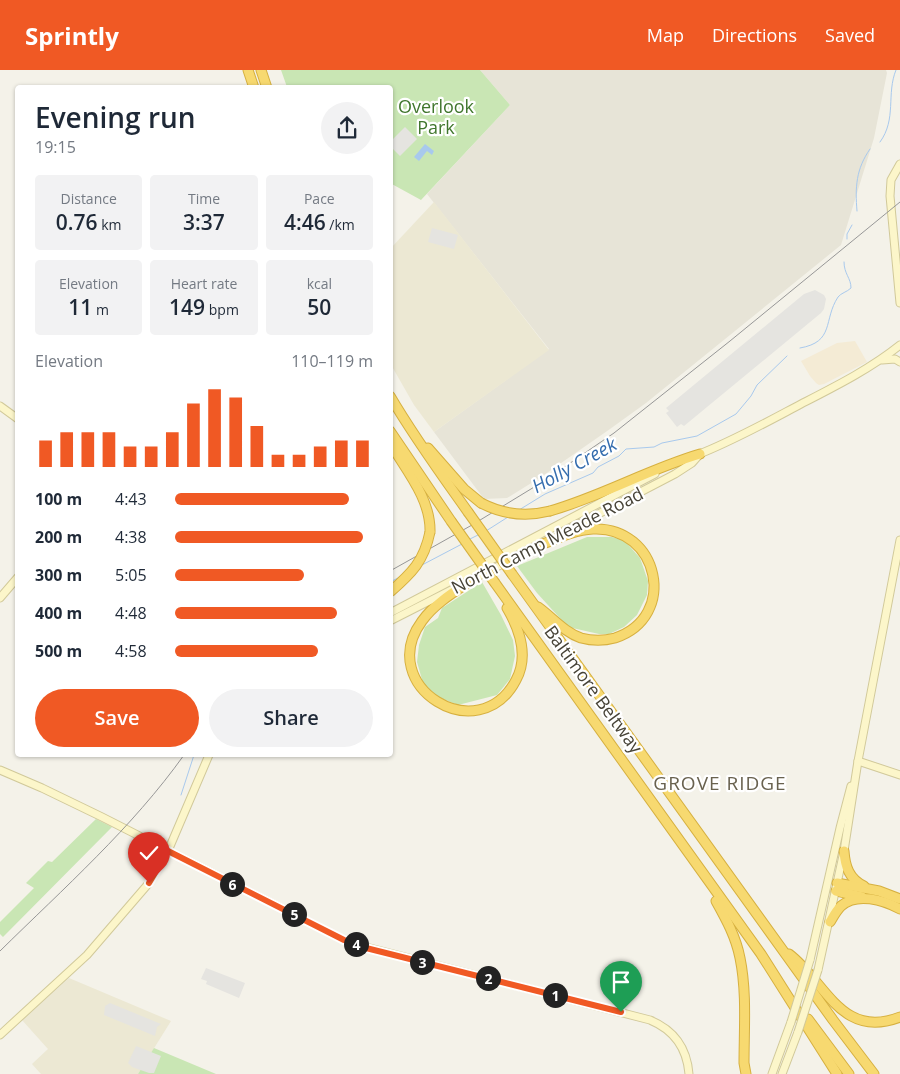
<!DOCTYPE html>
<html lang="en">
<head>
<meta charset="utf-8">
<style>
  :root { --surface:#fff; --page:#f2f2f3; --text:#1f2937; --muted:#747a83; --accent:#f05924 }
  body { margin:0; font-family:"Open Sans",sans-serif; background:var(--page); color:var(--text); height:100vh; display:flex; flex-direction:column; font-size:19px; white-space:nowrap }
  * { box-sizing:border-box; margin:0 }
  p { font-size:16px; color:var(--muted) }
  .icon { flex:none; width:28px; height:28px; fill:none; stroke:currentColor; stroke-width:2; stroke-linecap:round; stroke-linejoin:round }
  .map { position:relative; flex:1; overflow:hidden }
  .sheet { position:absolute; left:15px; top:15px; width:378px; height:672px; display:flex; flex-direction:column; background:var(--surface); border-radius:5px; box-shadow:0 1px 4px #0004 }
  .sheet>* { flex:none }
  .pin { position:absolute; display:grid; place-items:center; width:42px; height:42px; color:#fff; margin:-51px -21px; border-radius:50% 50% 50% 0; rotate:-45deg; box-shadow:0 0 5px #0007 }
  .pin .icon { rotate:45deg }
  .km { position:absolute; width:25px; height:25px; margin:-12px; border-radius:50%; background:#222; color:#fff; font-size:14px; line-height:25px; text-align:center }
  .round { display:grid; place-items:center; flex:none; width:52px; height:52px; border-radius:26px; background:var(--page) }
  .overview { display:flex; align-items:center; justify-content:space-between; height:85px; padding:0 20px }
  h1 { font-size:28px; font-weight:600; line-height:38px }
  .metrics { display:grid; grid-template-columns:repeat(3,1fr); gap:8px; height:85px; padding:5px 20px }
  .metrics div { display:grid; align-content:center; border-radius:5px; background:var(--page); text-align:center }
  .metrics b { font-size:21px; font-weight:600 }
  .metrics small { font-size:14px; font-weight:400 }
  .metrics p { font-size:14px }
  .chart { height:140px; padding:10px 20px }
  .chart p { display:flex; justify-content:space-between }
  .chart svg { width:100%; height:90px; margin-top:5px; stroke:var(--accent); stroke-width:6 }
  .button { display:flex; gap:10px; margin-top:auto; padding:10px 20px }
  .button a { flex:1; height:58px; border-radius:30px; background:var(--accent); color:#fff; font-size:20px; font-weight:600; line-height:58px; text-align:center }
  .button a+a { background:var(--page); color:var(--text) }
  ul { padding:0 20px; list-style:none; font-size:16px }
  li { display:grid; grid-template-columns:80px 60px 1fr; align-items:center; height:38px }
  li i { height:12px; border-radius:6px; background:var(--accent) }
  header { display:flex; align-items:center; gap:30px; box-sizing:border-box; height:70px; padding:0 25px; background:var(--accent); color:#fff }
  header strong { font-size:24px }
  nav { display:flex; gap:28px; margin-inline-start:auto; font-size:18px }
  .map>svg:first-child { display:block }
  .residential { fill:#e7e4d7 }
  .commercial { fill:#f4ebd5 }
  .education { fill:#ece8d3 }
  .green { fill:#c9e6b4 }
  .parking { fill:#e5e4e0 }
  .water { fill:#a8c9ed }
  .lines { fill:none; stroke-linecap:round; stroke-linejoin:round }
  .stream { stroke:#a8c9ed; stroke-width:1 }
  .secondary-casing { stroke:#d1c99a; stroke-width:9 }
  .highway-casing { stroke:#d6b040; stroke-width:11 }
  .secondary { stroke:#fcf6ca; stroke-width:7 }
  .highway { stroke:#f7d970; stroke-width:9 }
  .tram { stroke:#979797; stroke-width:1 }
  .secondary-bridge-casing { stroke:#d1c99a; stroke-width:9; stroke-linecap:butt }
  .highway-bridge-casing { stroke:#d6b040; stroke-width:11; stroke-linecap:butt }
  .secondary-bridge { stroke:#fcf6ca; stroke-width:7 }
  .highway-bridge { stroke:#f7d970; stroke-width:9 }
  .route-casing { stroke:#fff; stroke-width:10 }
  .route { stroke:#f05924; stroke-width:6 }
  .labels { text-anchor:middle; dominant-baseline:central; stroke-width:4.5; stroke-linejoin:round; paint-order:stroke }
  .park-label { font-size:18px; fill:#40762d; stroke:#fff }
  .street-label { font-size:18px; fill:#474337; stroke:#fff }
  .water-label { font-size:19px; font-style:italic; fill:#356dae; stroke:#fff }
  .neighbourhood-label { font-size:19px; letter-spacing:1px; fill:#69624f; stroke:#fff }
</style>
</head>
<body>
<header>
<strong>Sprintly</strong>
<nav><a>Map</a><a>Directions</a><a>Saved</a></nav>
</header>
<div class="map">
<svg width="900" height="1004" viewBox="0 0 900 1004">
  <rect width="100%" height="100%" fill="#f4f2e9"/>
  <!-- residential -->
  <path class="residential" d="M 480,0 L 886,0 L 887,3 L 874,68 L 841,175 L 646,333 L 610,359 L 541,407 L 507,428 L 484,429 L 434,362 L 549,279 L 427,124 L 510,35 Z"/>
  <!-- commercial -->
  <path class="commercial" d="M 855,271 L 867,292 L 824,314 L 819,315 L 816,313 L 810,306 L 801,291 L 837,273 Z"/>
  <!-- education -->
  <g class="education">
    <path d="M 434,132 L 549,280 L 434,362 L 414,335 L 390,293 L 390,179 Z"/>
    <path d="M 69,908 L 171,951 L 138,1004 L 41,1004 L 32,994 L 48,979 L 22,950 Z"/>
  </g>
  <!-- green -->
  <g class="green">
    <path d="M 281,0 L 480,0 L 510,35 L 421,130 L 390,113 L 390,18 L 287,17 Z"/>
    <path d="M 587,467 L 612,467 L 625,471 L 640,488 L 648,511 L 647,525 L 637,545 L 624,557 L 609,564 L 599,564 L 568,557 L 537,523 L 517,496 Z"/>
    <path d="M 482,512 L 501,545 L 513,570 L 515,586 L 510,609 L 497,625 L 458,635 L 438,627 L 423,613 L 417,592 L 419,575 L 425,557 L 438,548 L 442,538 Z"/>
    <path d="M 96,749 L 112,757 L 3,867 L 0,864 L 0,852 L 34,818 L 26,813 L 48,791 L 52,792 Z"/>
    <path d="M 154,978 L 216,1004 L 138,1004 Z"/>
  </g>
  <!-- parking -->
  <g class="parking">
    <path d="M 405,57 L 417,69 L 400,86 L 390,76 L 390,72 Z"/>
    <path d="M 432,158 L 458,165 L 454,179 L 428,172 Z"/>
    <path d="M 815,220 L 824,225 L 826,229 L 824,239 L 821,243 L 684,356 L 681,354 L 677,357 L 666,343 L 669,341 L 666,338 L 804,224 Z"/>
    <path d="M 206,898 L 245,913 L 239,928 L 206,914 L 207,911 L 201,909 Z"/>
    <path d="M 110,933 L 161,954 L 157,957 L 155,966 L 104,945 L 105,936 Z"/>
    <path d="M 136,976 L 161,986 L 154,1003 L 149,1003 L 132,997 L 128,993 Z"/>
  </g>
  <!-- water -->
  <path class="water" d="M 425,74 L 434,81 L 432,85 L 427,81 L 419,91 L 414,87 Z"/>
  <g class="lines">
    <!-- stream -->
    <g class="stream">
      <path d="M 880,72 C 897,49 886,24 896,0"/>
      <path d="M 857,141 C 855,117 856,99 870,79"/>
      <path d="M 847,169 L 847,164 L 852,155"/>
      <path d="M 800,278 C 835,272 823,250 838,227 C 841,223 847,222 851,218 C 851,208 844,204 844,192"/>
      <path d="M 519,440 L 545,424 L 593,403 L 598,397 L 619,386 L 626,379 L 654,377 L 662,373 L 697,366 L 736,344 L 751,326 L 757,315 L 787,286"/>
      <path d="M 486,461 L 508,447"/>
      <path d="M 470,469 L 480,464"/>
      <path d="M 422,495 L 462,474"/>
      <path d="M 390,512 L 400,507"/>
      <path d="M 181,725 L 194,685"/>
    </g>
    <!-- secondary casing -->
    <g class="secondary-casing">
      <g id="secondary">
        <path d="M 900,94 L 891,110 L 890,126 L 900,233"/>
        <path d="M 882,290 L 895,289 L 900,292"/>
        <path d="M 0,336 L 18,349"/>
        <path d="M 697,385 C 733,371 767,352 801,334 C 836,316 870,299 900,275"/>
        <path d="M 560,464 L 675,404 L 692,393 L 700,384"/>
        <path d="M 469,511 L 542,474"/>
        <path d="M 0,528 L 18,507"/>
        <path d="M 390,543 L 655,404"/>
        <path d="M 390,551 L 453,519"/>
        <path d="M 858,691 L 900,705"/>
        <path d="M 0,700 L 42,718 L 102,747 L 344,870 L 366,877 L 650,950 C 674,960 687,978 689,1004"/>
        <path d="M 810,890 L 840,758 L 851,716"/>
        <path d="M 818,900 L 844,781 L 858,691 L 900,470"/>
        <path d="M 0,965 L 87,885 L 149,813 L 168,781 L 209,685"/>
        <path d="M 772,1004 L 791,952"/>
        <path d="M 782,1004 L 798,962"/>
      </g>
    </g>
    <!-- highway casing -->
    <g class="highway-casing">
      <g id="highway">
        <path d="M 248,0 L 254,18"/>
        <path d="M 261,0 L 267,18"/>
        <path d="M 390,326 C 414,367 441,404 468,442"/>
        <path d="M 390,361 L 451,451"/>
        <path d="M 390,373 C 406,400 431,429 430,462"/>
        <path d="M 428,378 L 464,419 L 481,433"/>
        <path d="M 550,441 C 602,426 649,399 700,384"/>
        <path d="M 538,476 C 556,469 574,460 593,459 C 659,456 679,547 615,568 C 604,571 592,571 581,568 C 564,562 553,548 538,537"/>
        <path d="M 512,504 L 833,950 L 874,1004"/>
        <path d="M 472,510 C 454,522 434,534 422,551 C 374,616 479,681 516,610 C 529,586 520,560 507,538"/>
        <path d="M 495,513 L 761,884 L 837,1004"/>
        <path d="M 844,781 C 845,796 849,809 864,816"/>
        <path d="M 837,813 L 879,821 L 900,829"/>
        <path d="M 836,821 L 862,827"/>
        <path d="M 716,831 C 726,849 736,867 740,888 C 747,922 744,959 744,993 L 746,1004"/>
        <path d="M 830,852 C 833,847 836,841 841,836 C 857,822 883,830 900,839"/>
        <path d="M 789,884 C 826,912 841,970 900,947"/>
        <path d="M 808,949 L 849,1004"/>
      </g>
    </g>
    <!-- secondary -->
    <use href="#secondary" class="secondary"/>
    <!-- highway -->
    <use href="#highway" class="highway"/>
    <!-- tram -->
    <g class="tram">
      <path d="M 390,501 L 472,455 L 544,411 L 614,363 L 730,271 L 900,132"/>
      <path d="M 0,881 C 64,818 132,758 184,685"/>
    </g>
    <!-- secondary-bridge casing -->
    <g class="secondary-bridge-casing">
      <g id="secondary-bridge">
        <path d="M 791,952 L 810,890"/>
        <path d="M 798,962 L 818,900"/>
      </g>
    </g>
    <!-- highway-bridge casing -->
    <g class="highway-bridge-casing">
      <g id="highway-bridge">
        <path d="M 481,433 C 504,445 526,447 550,441"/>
        <path d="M 468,442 L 512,504"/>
        <path d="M 451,451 L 495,513"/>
        <path d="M 390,522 C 412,503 424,491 430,462"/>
      </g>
    </g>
    <!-- secondary-bridge -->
    <use href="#secondary-bridge" class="secondary-bridge"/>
    <!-- highway-bridge -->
    <use href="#highway-bridge" class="highway-bridge"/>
  </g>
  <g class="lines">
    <!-- route casing -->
    <g class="route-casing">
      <path id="route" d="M 149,813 L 168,781 L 344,870 L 366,878 L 621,942"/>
    </g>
    <!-- route -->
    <use href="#route" class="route"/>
  </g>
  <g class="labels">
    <!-- park labels -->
    <g class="park-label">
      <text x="436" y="36">Overlook<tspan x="436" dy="21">Park</tspan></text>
    </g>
    <!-- street labels -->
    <g class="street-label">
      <text transform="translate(547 470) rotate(-27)">North Camp Meade Road</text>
      <text transform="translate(594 619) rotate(54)">Baltimore Beltway</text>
    </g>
    <!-- water labels -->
    <g class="water-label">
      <text transform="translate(574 395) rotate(-29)">Holly Creek</text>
    </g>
    <!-- neighbourhood labels -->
    <g class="neighbourhood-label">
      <text x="720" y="713">GROVE RIDGE</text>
    </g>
  </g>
</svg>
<div class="pin" style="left:621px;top:942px;background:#1e9e55"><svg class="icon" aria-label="arrive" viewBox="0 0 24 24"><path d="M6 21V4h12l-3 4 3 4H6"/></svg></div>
<div class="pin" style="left:149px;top:813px;background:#d93025"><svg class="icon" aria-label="check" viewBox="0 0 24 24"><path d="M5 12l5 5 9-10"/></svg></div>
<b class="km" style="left:555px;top:925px">1</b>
<b class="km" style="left:488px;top:908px">2</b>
<b class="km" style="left:422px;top:892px">3</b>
<b class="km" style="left:356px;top:874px">4</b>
<b class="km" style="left:294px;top:844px">5</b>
<b class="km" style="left:232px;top:814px">6</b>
<section class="sheet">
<div class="overview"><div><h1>Evening run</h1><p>19:15</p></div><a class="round"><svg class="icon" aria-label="share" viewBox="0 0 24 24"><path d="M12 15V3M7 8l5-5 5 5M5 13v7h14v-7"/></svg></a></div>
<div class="metrics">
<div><p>Distance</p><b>0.76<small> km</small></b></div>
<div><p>Time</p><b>3:37</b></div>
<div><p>Pace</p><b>4:46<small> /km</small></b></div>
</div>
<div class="metrics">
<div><p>Elevation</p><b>11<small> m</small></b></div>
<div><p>Heart rate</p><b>149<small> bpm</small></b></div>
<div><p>kcal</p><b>50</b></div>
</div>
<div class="chart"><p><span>Elevation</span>110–119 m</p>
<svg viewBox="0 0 160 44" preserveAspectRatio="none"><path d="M5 44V31M15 44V27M25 44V27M35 44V27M45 44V34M55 44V34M65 44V27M75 44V13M85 44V6M95 44V10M105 44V24M115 44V38M125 44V38M135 44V34M145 44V31M155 44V31"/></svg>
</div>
<ul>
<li><b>100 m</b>4:43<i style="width:88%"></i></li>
<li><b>200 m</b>4:38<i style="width:95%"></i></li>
<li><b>300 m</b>5:05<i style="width:65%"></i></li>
<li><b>400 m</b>4:48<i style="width:82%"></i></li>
<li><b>500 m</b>4:58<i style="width:72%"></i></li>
</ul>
<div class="button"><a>Save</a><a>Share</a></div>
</section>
</div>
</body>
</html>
